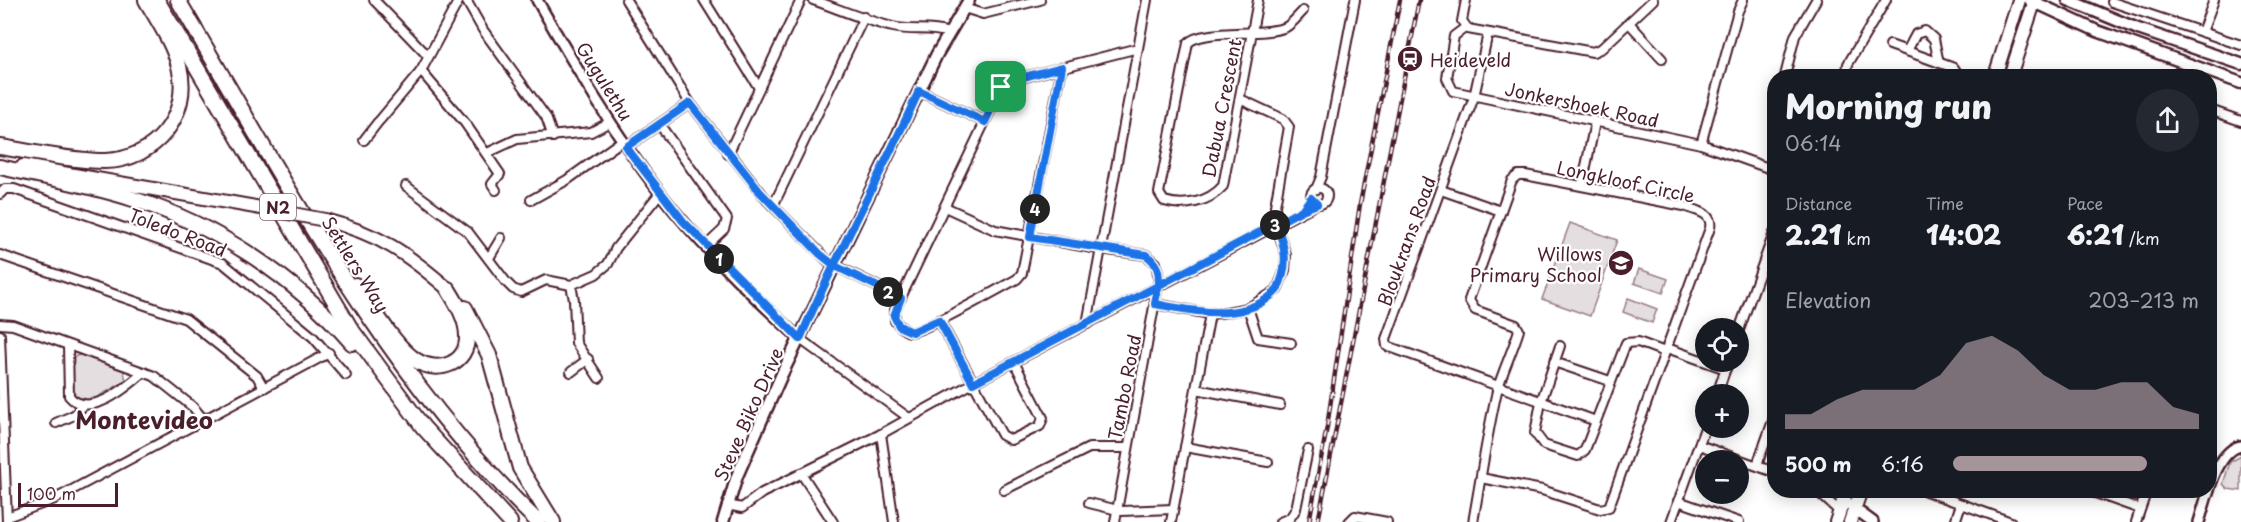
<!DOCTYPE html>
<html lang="en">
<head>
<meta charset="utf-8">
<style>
  :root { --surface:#171b24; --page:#242831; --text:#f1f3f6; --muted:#9ea1a6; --accent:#a6949b }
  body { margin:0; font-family:"Playpen Sans",sans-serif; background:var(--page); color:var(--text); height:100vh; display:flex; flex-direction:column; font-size:22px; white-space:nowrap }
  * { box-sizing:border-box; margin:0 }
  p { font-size:20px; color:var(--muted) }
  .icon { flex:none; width:33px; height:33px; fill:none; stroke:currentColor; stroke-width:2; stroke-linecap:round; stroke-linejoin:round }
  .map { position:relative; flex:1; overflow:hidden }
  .sheet { position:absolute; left:1767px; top:69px; width:450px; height:429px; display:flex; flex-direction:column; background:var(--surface); border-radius:24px; box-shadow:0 3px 15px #0003 }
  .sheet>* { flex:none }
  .controls { position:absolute; left:1695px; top:318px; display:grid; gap:12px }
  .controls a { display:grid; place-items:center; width:54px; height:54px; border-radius:50%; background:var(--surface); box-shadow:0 3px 15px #0003; font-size:30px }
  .scale { position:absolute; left:18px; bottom:15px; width:100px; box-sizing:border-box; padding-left:6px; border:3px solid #4a1f2b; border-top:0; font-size:16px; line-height:21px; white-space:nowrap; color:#4a1f2b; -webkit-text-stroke:4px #fff; paint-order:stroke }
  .pin { position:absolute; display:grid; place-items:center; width:51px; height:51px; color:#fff; margin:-26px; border-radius:12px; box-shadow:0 3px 9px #0006 }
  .km { position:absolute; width:30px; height:30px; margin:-15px; border-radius:50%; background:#222; color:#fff; font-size:16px; line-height:30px; text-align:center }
  .round { display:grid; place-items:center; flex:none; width:63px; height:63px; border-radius:32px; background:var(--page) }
  .headline { display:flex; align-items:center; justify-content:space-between; height:102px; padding:0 18px }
  h1 { font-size:33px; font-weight:800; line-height:45px }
  .metrics { display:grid; grid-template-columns:repeat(3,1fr); gap:9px; height:102px; padding:6px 18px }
  .metrics div { display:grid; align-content:center }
  .metrics b { font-size:26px; font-weight:800 }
  .metrics small { font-size:16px; font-weight:400 }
  .metrics p { font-size:16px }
  .chart { height:168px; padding:12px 18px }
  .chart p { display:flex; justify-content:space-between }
  .chart svg { width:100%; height:108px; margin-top:6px; fill:var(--accent); opacity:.7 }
  ul { padding:0 18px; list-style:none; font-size:20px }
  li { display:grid; grid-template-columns:96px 72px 1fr; align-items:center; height:45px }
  li i { height:15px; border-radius:8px; background:var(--accent) }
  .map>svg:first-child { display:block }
  .green { fill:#e5dee0; stroke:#987e86; stroke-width:1.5 }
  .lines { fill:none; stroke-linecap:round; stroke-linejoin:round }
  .minor-casing { stroke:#4a1f2b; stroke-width:12 }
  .tertiary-casing { stroke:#4a1f2b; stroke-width:14 }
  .secondary-casing { stroke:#4a1f2b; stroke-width:15 }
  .primary-casing { stroke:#4a1f2b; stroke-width:16 }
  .motorway-casing { stroke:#4a1f2b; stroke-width:18 }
  .minor { stroke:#fff; stroke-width:8 }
  .tertiary { stroke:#fff; stroke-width:9 }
  .secondary { stroke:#fff; stroke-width:10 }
  .primary { stroke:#fff; stroke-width:12 }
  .motorway { stroke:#fff; stroke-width:14 }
  .rail-casing { stroke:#4a1f2b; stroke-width:4.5 }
  .rail { stroke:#fff; stroke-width:2; stroke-dasharray:7; stroke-linecap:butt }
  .primary-bridge-casing { stroke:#4a1f2b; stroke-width:16; stroke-linecap:butt }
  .primary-bridge { stroke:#fff; stroke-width:12 }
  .route-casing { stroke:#fff; stroke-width:12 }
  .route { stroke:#1a73e8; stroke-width:8 }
  .labels { text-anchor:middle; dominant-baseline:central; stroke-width:4.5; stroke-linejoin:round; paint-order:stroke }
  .shield { fill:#fff; stroke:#80626b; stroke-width:1.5 }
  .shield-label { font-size:16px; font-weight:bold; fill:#4a1f2b }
  .poi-label { font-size:18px; fill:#4a1f2b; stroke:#fff; text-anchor:start }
  .street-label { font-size:18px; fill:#4a1f2b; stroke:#fff }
  .district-label { font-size:24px; font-weight:bold; fill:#4a1f2b; stroke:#fff }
</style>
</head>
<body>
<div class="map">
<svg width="2241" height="522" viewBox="0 0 2241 522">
  <rect width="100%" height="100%" fill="#fff"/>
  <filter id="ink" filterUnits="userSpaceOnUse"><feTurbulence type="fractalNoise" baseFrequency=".0167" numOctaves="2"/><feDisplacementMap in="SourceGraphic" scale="12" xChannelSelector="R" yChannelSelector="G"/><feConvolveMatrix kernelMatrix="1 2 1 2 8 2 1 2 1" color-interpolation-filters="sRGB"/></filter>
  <g filter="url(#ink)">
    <!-- green -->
    <g class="green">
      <path d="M 1570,223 L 1617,240 L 1590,316 L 1542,299 Z"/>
      <path d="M 1639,269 L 1668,279 L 1663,293 L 1634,283 Z"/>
      <path d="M 1628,298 L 1657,309 L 1652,323 L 1623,312 Z"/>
      <path d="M 81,355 L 124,371 L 126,381 L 92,400 L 77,397 L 73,392 L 72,360 L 76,356 Z"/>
      <path d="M 2241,456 L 2241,491 L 2228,489 L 2223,484 L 2230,462 Z"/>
    </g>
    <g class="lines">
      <!-- minor casing -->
      <g class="minor-casing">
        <g id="minor">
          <path d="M 374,0 L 428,56"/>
          <path d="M 466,0 L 483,30 L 546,117 L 553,137"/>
          <path d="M 626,0 L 690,103 L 767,200 L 830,263 L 901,298"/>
          <path d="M 704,0 L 759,88"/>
          <path d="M 813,0 C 839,9 866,21 893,27 C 914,32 928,26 949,33"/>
          <path d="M 1258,0 L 1223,186 C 1208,203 1184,207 1164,201 L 1159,193 L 1188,43 C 1202,28 1265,37 1286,27 C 1292,24 1298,16 1303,11"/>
          <path d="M 1466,0 L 1462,21 L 1468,29 L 1593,52 L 1602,48 L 1653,0"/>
          <path d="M 2112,2 L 2241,45"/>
          <path d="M 964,8 L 983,14 L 1040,0"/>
          <path d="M 1629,23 L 1662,59"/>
          <path d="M 1466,27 L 1454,36 L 1447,78 L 1453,91 L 1701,144 L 1774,170"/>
          <path d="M 2202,32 L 2214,0"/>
          <path d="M 1488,33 L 1474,97 L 1386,339 L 1387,346 L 1596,421"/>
          <path d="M 1890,45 L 1954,68 L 1959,76"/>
          <path d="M 1907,51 L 1916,34 L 1925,31 L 1934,39 L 1939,63"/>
          <path d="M 1062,67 L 1022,273 L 1017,279 C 1002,287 920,334 910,332 C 904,331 899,325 895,321 L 895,310 L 1002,86 L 1009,81 L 1138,48"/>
          <path d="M 421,71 L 465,123 L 500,174 L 492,184 L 496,190"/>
          <path d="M 1785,76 L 1795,36 L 1816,0"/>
          <path d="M 1852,76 L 1847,72 L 1848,64 L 1886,0"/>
          <path d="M 919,91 L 985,122"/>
          <path d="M 2210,110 L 2241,121"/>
          <path d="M 380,120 L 421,71 L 459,0"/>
          <path d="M 660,125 L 727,219 L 724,229 L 706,246"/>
          <path d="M 364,140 L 378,122"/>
          <path d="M 1701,144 L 1738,11 L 1743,0"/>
          <path d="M 626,147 L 690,103"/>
          <path d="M 487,153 L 517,139 L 591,132 L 610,122"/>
          <path d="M 728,154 L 801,0"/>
          <path d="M 406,186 L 468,232 L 506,282 L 513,289 L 521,292 L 546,280 L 571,285 L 596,274 L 608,264 L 616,248 L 660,193"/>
          <path d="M 1582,186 L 1595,122"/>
          <circle cx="1319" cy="196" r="8"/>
          <path d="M 1316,189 L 1321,177 L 1355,0"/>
          <path d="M 1441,190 L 1501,211"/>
          <path d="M 0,194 L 5,189 L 14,189 L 223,263 L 313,337 L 346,375"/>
          <path d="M 531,200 L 567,180 L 623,140"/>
          <path d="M 773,206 L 864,17"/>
          <path d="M 945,207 L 995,230 L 1092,248 L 1146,255 L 1156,263 L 1159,279 L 1115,522"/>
          <path d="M 0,255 L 186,319 L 257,376 L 264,388"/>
          <path d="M 489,258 L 501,238"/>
          <path d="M 571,285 L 574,300 L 576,343 L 599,378"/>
          <path d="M 1155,304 L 1210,314 L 1221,313 L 1248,308 L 1277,290 L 1285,270 L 1286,255 L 1276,224 L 1275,206 L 1289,127 L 1283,119 L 1240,99"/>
          <path d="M 1248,308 L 1258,338 L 1291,343"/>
          <path d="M 939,320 L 1002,435 L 1011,440 L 1040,426 L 1043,418 L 1014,362"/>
          <path d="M 0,324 L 13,325 L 154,376 L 193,407 L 204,420"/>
          <path d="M 1087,324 L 1147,0"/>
          <path d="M 1738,333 L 1774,233"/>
          <path d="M 0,335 L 7,522"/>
          <path d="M 800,339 L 909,418"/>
          <path d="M 68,346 L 69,396 C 89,420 127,387 144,372"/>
          <path d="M 1560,346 L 1541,402 L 1535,433 L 1544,445 L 1578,456 L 1585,450 L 1626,343 L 1638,342 L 1665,352"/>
          <path d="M 1667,348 L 1726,369"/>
          <path d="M 1554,362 L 1610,381"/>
          <path d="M 571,372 L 588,359"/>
          <path d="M 1196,389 L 1280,405"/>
          <path d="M 1717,394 L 1728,362"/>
          <path d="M 56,423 L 74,415 L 84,405"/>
          <path d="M 881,434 L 894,522"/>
          <path d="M 1699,445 L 1774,472"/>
          <path d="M 1185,447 L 1268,462"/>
          <path d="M 1757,465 L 1774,418"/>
          <path d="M 801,473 L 833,522"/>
          <path d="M 1004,490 L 1089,448 L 1128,448"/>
          <path d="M 1816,490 L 1839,511"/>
          <path d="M 1830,490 L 1843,500"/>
          <path d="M 1923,490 L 2011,522"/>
          <path d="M 2087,490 L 2140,509"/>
          <path d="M 1678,501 L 1739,522"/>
          <path d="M 1089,503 L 1122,511 L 1173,509"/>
          <path d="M 727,505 L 742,508 L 762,493 L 881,434 L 973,383 L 1317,204"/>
          <path d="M 7,517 L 55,499 L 329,353"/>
          <path d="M 1171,522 L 1210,314"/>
          <path d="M 1280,522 L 1290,518 L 1296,509 L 1308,450"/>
          <path d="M 1349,522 L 1355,516 L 1387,522"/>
          <path d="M 1473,522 C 1481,478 1487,434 1497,391 C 1503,370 1513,350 1519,330 L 1516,325 L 1475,310 L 1469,300 L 1512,180 L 1518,175 L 1525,175 L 1684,206 C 1696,211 1713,212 1710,228 L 1609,507 L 1600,509 L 1542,490 L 1481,478"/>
          <path d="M 1671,522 L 1706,425"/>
          <path d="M 1955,522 L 1961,504"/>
          <path d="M 2136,522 L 2147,490"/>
        </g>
      </g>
      <!-- tertiary casing -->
      <g class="tertiary-casing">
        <g id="tertiary">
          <path d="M 537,0 C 575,66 614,133 660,193 C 701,246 751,295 800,339"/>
          <path d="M 1843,500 L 1873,522"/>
          <path d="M 2199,522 C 2206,501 2216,450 2241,446"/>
        </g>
      </g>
      <!-- secondary casing -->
      <g class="secondary-casing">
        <g id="secondary">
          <path d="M 2030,0 L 2097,31 L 2241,83"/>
          <path d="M 2068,0 L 2138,29 L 2241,64"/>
          <path d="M 723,522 L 737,476 L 782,374 L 937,54 L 969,0"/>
        </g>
      </g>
      <!-- primary casing -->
      <g class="primary-casing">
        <g id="primary">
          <path d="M 1995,76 L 2019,0"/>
          <path d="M 2010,76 L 2035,0"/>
          <path d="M 23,166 L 261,208"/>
          <path d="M 325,220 C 379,234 407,253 448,289"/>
          <path d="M 1836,522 L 1847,490"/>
          <path d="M 1850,522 L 1861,490"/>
        </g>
      </g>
      <!-- motorway casing -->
      <g class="motorway-casing">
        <g id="motorway">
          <path d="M 157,0 L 351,329 L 423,427 L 510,522"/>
          <path d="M 178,0 C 286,183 384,373 538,522"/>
          <path d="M 0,147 C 34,152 71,161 105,161 C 155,160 192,115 179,66 C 173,43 158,21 146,0"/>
          <path d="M 0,167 C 44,177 90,185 133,199 C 218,226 293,276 352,343"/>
          <path d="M 355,285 C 373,307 394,347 417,361 C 438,374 468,364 467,336 C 467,319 456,302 448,289"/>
          <path d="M 465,308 L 489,355 L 520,468 L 553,522"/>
        </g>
      </g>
      <!-- minor -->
      <use href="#minor" class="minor"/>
      <!-- tertiary -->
      <use href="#tertiary" class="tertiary"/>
      <!-- secondary -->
      <use href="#secondary" class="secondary"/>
      <!-- primary -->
      <use href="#primary" class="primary"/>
      <!-- motorway -->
      <use href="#motorway" class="motorway"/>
      <!-- rail casing -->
      <g class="rail-casing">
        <g id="rail">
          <path d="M 1309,522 L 1327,427 L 1360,204 L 1400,0"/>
          <path d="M 1318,522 L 1419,0"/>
        </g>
      </g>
      <!-- rail -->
      <use href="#rail" class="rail"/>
      <!-- primary-bridge casing -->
      <g class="primary-bridge-casing">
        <path id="primary-bridge" d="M 261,208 L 325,220"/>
      </g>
      <!-- primary-bridge -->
      <use href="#primary-bridge" class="primary-bridge"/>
    </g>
  </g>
  <g class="lines" filter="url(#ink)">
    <!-- route casing -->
    <g class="route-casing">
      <path id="route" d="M 1001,87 L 985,122 L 919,91 C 881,175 836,255 800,339 L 683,221 L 626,147 L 690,103 L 760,192 L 820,254 L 835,266 L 901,298 L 894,316 L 899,326 L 912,332 L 939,320 L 973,383 L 1302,210 L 1317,204 L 1311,198 L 1302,210 L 1276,224 C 1286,248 1289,266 1277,290 C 1246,324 1195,311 1155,304 C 1158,284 1165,268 1146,255 L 1030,237 L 1062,67 L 1009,81 L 1001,87"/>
    </g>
    <!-- route -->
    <use href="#route" class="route"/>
  </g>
  <!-- icons -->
  <defs>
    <g id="station-disc" transform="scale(1.35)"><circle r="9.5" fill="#4a1f2b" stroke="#fff"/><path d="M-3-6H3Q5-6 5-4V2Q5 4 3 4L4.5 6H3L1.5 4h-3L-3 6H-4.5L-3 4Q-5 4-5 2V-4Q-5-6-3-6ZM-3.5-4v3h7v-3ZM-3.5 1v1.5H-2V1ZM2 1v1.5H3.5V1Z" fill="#fff"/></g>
    <g id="school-disc" transform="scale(1.35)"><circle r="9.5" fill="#4a1f2b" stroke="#fff"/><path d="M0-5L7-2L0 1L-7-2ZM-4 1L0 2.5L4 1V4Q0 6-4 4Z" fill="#fff"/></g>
  </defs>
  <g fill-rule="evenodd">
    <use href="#station-disc" x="1410" y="59"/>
    <use href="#school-disc" x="1621" y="263"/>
  </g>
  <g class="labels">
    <!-- shield labels -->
    <rect class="shield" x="260" y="194" width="36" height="26" rx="4.5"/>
    <g class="shield-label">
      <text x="278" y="207">N2</text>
    </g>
    <!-- poi labels -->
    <g class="poi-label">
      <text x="1430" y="59">Heideveld</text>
      <text x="1602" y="253" text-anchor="end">Willows<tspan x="1602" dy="21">Primary School</tspan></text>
    </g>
    <!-- street labels -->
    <g class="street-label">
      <text transform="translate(605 81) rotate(58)">Gugulethu</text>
      <text transform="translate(1582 104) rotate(12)">Jonkershoek Road</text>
      <text transform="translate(1221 108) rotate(-79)">Dabua Crescent</text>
      <text transform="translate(1626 181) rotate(12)">Longkloof Circle</text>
      <text transform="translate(178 232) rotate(21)">Toledo Road</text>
      <text transform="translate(1406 241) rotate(-70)">Bloukrans Road</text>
      <text transform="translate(356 264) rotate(58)">Settlers Way</text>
      <text transform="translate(1124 387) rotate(-79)">Tambo Road</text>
      <text transform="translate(748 414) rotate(-66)">Steve Biko Drive</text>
    </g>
    <!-- district labels -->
    <g class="district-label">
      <text x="144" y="419">Montevideo</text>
    </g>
  </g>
</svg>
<div class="controls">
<a><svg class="icon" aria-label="locate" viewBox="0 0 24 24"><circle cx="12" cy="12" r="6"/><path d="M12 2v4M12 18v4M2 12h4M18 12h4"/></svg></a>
<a>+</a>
<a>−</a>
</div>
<div class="scale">100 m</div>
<div class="pin" style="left:1001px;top:87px;background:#1e9e55"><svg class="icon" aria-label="arrive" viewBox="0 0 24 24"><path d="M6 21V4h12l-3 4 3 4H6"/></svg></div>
<b class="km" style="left:719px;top:259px">1</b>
<b class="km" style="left:888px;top:292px">2</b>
<b class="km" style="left:1275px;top:225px">3</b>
<b class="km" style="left:1035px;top:209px">4</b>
<section class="sheet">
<div class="headline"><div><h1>Morning run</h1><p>06:14</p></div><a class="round"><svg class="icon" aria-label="share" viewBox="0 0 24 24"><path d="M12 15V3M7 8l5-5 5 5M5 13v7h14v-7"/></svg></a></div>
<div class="metrics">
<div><p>Distance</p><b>2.21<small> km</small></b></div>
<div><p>Time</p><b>14:02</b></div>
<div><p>Pace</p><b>6:21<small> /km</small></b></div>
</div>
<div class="chart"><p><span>Elevation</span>203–213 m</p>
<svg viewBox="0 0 160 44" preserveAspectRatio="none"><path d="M0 44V38L10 38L20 32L30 28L40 28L50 28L60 22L70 9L80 6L90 12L100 22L110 28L120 28L130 25L140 25L150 35L160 38V44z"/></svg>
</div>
<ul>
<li><b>500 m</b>6:16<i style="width:79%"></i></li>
</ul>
</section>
</div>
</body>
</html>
